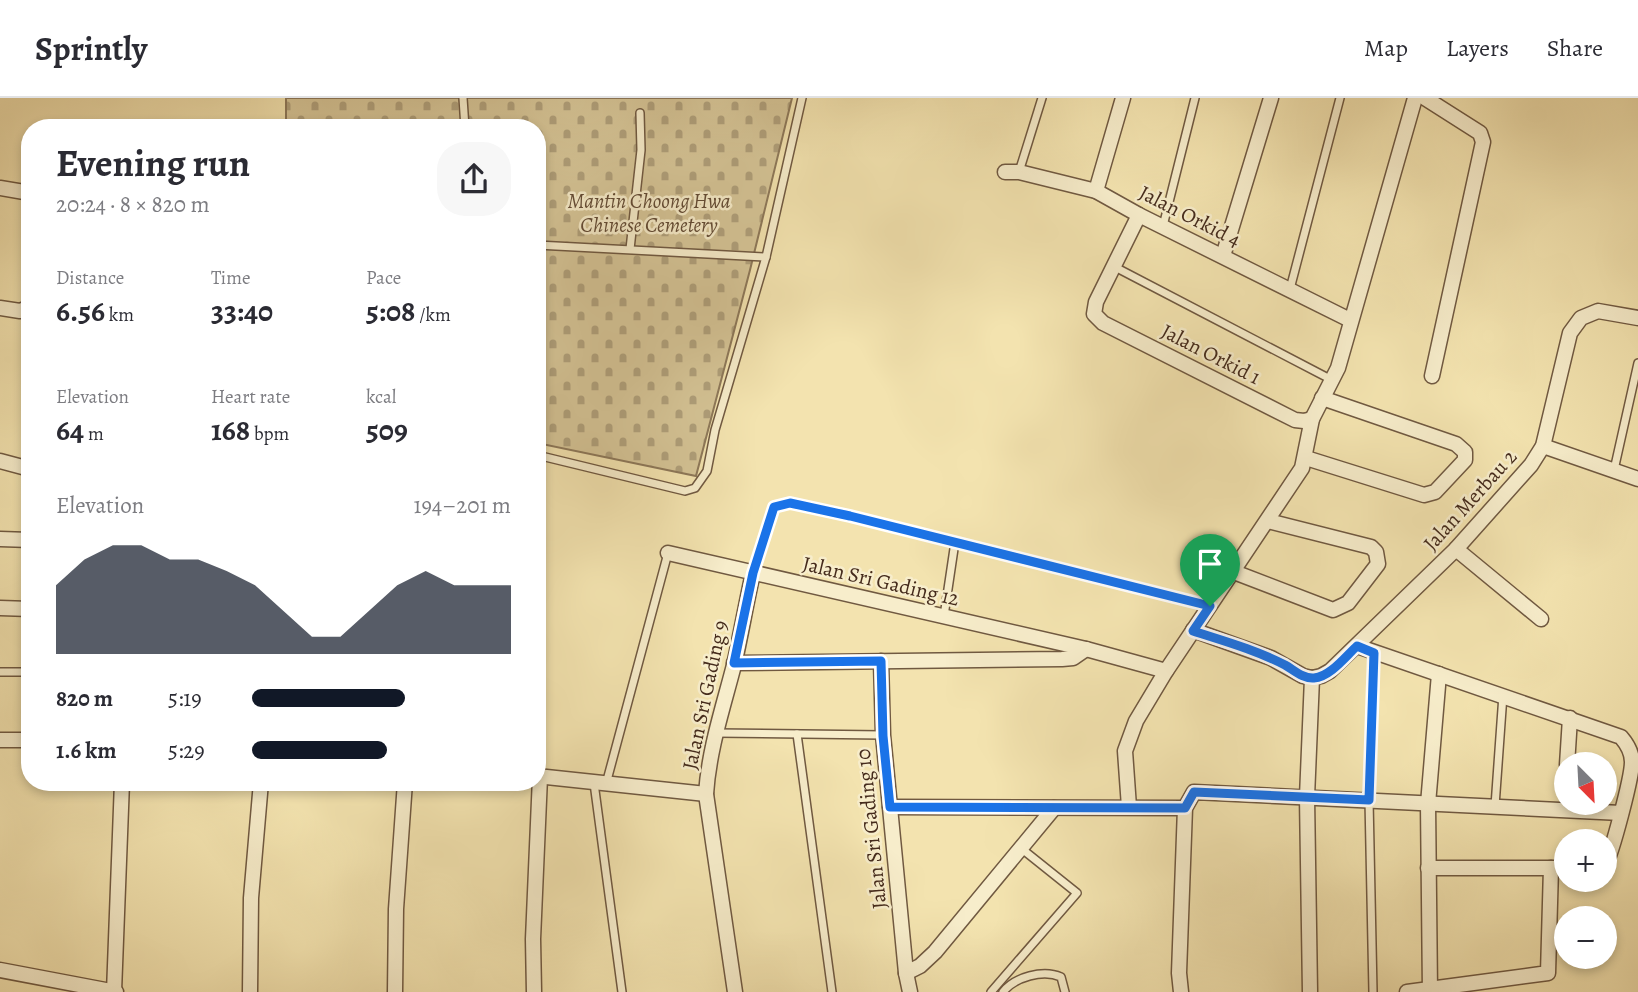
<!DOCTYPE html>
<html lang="en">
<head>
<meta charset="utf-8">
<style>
  :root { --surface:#fff; --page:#f7f7f7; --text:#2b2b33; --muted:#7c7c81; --line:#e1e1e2; --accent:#111827 }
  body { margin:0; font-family:Alegreya,serif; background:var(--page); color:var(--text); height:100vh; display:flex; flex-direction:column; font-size:26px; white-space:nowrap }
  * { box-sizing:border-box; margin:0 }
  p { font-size:23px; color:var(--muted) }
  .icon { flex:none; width:38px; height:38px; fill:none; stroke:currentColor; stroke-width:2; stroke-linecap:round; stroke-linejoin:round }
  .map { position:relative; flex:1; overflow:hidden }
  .drawer { position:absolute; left:21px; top:21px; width:525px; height:672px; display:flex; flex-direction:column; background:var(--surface); border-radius:28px; box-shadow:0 4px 10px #0003 }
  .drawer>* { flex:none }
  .needle { width:46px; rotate:156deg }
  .buttons { position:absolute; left:1554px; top:654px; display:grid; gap:14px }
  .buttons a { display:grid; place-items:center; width:63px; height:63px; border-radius:50%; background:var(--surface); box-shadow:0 4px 10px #0003; font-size:35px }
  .pin { position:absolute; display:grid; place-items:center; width:60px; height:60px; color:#fff; margin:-72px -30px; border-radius:50% 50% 50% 0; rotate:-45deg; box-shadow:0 0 7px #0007 }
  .pin .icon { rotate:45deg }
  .round { display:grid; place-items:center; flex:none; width:74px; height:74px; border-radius:28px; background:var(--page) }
  .head { display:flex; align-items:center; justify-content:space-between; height:119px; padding:0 35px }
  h1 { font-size:38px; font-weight:700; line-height:52px }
  .metrics { display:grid; grid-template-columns:repeat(3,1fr); gap:10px; height:119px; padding:7px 35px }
  .metrics div { display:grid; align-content:center }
  .metrics b { font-size:30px; font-weight:700 }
  .metrics small { font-size:19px; font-weight:400 }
  .metrics p { font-size:19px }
  .chart { height:196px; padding:14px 35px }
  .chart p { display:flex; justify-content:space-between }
  .chart svg { width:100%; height:126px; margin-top:7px; fill:var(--accent); opacity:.7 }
  ul { padding:0 35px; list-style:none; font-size:23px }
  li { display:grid; grid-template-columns:112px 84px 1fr; align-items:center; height:52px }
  li i { height:18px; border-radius:9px; background:var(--accent) }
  header { display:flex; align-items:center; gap:42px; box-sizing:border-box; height:98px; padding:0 35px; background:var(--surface); border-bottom:2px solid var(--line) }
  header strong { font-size:33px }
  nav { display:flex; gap:38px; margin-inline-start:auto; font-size:24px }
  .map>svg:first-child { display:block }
  .cemetery { fill:url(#cemetery-stones); stroke:#8d7859; stroke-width:2 }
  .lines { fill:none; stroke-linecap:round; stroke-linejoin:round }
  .service-casing { stroke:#705941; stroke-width:10 }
  .minor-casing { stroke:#705941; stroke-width:17 }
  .service { stroke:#f7edcb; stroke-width:7 }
  .minor { stroke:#f7edcb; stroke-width:14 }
  .route-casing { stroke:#fff; stroke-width:14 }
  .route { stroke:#1a73e8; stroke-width:9 }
  .labels { text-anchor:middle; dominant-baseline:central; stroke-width:5; stroke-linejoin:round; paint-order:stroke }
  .park-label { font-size:21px; font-style:italic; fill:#624a34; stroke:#f7edcb }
  .street-label { font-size:21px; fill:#452b1c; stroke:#f7edcb }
</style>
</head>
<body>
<header>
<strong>Sprintly</strong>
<nav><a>Map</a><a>Layers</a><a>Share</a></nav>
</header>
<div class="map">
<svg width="1638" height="894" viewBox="0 0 1638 894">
  <defs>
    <pattern id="cemetery-stones" width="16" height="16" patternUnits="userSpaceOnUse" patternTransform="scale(1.75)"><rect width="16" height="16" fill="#d5c496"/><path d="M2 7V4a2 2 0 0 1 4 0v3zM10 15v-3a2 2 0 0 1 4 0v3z" fill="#af9f7a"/></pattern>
  </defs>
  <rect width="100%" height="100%" fill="#f3e3af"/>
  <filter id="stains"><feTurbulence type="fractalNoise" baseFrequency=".00286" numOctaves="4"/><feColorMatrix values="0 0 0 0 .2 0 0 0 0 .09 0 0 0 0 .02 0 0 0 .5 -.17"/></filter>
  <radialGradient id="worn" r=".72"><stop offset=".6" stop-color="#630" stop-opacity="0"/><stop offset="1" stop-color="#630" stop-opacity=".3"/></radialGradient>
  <!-- cemetery -->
  <path class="cemetery" d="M 286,0 L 792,0 L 750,172 L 696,378 L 537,345 L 537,30 L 286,30 Z"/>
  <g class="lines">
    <!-- service casing -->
    <g class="service-casing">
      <g id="service">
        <path d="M 463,0 L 465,30"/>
        <path d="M 1019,74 L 1042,0"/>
        <path d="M 1163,128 L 1195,0"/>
        <path d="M 537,147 L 766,159"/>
        <path d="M 630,151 L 641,52 L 640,15"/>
        <path d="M 1113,168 L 1332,282"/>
        <path d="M 1290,191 L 1340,0"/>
        <path d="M 537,357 L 685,393 L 695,390 L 707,373 L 715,332 L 766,159 L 802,0"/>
        <path d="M 1614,372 L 1638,265"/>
        <path d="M 753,474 L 774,409 L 790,406 L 850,418 L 1209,508"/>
        <path d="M 944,518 L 955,444"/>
        <path d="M 0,574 L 30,574"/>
        <path d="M 716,635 L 882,637"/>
        <path d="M 797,636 L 832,894"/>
        <path d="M 594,685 L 622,894"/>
        <path d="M 606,686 L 668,455"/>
        <path d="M 1495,708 L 1503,597"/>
        <path d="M 991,894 L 1077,795 L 1022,751"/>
        <path d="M 1003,894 C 1015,879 1043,871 1061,879 L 1065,894"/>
        <path d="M 1373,894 L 1369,702 L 1374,555"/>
      </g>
    </g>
    <!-- minor casing -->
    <g class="minor-casing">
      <g id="minor">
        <path d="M 1425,0 L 1480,35 L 1483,44 L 1432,278"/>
        <path d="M 1005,74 L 1019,74 L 1096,93 L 1139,117 L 1350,222"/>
        <path d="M 0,90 L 30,95"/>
        <path d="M 1096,93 L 1123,0"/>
        <path d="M 1139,117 L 1096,204 L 1094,216 L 1103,225 L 1295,322 L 1304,323 L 1312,321"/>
        <path d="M 1223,158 L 1271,0"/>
        <path d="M 0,210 L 20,213 L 30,209"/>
        <path d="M 1543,348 L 1638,381"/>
        <path d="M 1306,360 L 1424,397 L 1435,394 L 1465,362 L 1465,354 L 1456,346 L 1322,300"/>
        <path d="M 0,363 L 30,371"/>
        <path d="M 0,441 L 30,442"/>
        <path d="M 1456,451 L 1541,521"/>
        <path d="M 668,455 L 1086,551 L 1166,573"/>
        <path d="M 1234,474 L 1333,512 L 1348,505 L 1378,466 L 1376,454 L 1371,449 L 1268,423"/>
        <path d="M 0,510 L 30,511"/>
        <path d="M 1193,532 L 1271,560 L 1303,578 L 1312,580"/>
        <path d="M 1357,548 L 1621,639 C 1627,646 1632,654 1632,664 C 1632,679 1612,755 1605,767"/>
        <path d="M 881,563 L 883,637 L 906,875 L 910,894"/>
        <path d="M 734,565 L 1062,561 L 1073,560 L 1086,551"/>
        <path d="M 1312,580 L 1321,578 L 1330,573 L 1456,451 L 1531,367 L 1543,348 L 1570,235 L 1581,220 L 1598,213 L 1638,220"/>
        <path d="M 0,642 L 30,642"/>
        <path d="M 1567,667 L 1570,620"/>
        <path d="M 537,678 L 706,696"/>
        <path d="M 1565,694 L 1566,681"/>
        <path d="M 890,709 L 1185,710"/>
        <path d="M 1129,709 L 1125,653 L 1136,623 L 1166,573 L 1302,370 L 1312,321 L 1338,270 L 1415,0"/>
        <path d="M 1428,770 L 1566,770"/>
        <path d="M 0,872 L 116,894"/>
        <path d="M 906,875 L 920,868 L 935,854 L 1054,710"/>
        <path d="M 114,894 L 122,684"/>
        <path d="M 250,894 L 251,800 L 261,684"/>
        <path d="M 395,894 L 396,811 L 405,684"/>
        <path d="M 534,894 L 533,841 L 540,679"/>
        <path d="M 735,894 L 706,696 C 709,651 723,610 734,567 C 741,536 746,506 753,475"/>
        <path d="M 1181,894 L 1179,875 L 1185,710 L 1194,694 L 1621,715"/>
        <path d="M 1310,894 L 1307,699 L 1312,580"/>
        <path d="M 1407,894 L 1548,875 L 1551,770"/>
        <path d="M 1430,894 L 1428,706 L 1439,576"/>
      </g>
    </g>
    <!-- service -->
    <use href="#service" class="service"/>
    <!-- minor -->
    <use href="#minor" class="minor"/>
  </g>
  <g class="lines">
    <!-- route casing -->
    <g class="route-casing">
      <path id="route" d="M 790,405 L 850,418 L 1210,508 L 1193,533 C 1224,543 1256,552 1285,567 C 1294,572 1303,581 1314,580 C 1330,579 1346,558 1357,548 L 1374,555 L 1369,702 L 1194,694 L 1185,710 L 890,709 L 883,638 L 881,563 L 734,565 L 753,475 L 774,409 Z"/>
    </g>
    <!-- route -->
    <use href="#route" class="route"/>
  </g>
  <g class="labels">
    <!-- park labels -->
    <g class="park-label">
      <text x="649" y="103">Mantin Choong Hwa<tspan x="649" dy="24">Chinese Cemetery</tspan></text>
    </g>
    <!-- street labels -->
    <g class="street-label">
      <text transform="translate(1190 118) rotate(27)">Jalan Orkid 4</text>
      <text transform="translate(1211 256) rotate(27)">Jalan Orkid 1</text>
      <text transform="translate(1470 402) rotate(-48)">Jalan Merbau 2</text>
      <text transform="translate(881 483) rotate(13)">Jalan Sri Gading 12</text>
      <text transform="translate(705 597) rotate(-78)">Jalan Sri Gading 9</text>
      <text transform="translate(871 731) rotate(-96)">Jalan Sri Gading 10</text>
    </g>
  </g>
  <rect width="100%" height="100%" filter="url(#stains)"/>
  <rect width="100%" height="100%" fill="url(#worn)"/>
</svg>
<div class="buttons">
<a><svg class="needle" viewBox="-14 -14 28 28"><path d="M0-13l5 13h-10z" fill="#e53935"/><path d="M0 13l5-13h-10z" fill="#7c7c81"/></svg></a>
<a>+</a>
<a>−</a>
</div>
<div class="pin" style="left:1210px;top:508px;background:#1e9e55"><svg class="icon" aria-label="arrive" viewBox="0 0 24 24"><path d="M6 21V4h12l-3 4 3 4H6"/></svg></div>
<section class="drawer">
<div class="head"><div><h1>Evening run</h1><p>20:24 · 8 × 820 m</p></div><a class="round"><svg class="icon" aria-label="share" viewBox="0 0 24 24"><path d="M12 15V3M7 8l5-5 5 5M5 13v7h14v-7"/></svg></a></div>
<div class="metrics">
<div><p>Distance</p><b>6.56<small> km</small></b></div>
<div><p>Time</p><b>33:40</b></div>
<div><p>Pace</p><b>5:08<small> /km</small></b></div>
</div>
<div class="metrics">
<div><p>Elevation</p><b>64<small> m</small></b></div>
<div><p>Heart rate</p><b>168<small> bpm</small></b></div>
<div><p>kcal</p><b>509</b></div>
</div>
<div class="chart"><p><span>Elevation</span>194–201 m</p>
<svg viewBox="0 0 160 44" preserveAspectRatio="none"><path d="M0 44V20L10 11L20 6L30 6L40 11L50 11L60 15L70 20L80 29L90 38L100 38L110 29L120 20L130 15L140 20L150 20L160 20V44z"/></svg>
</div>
<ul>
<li><b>820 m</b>5:19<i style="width:59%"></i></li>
<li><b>1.6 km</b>5:29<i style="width:52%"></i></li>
</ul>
</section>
</div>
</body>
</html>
